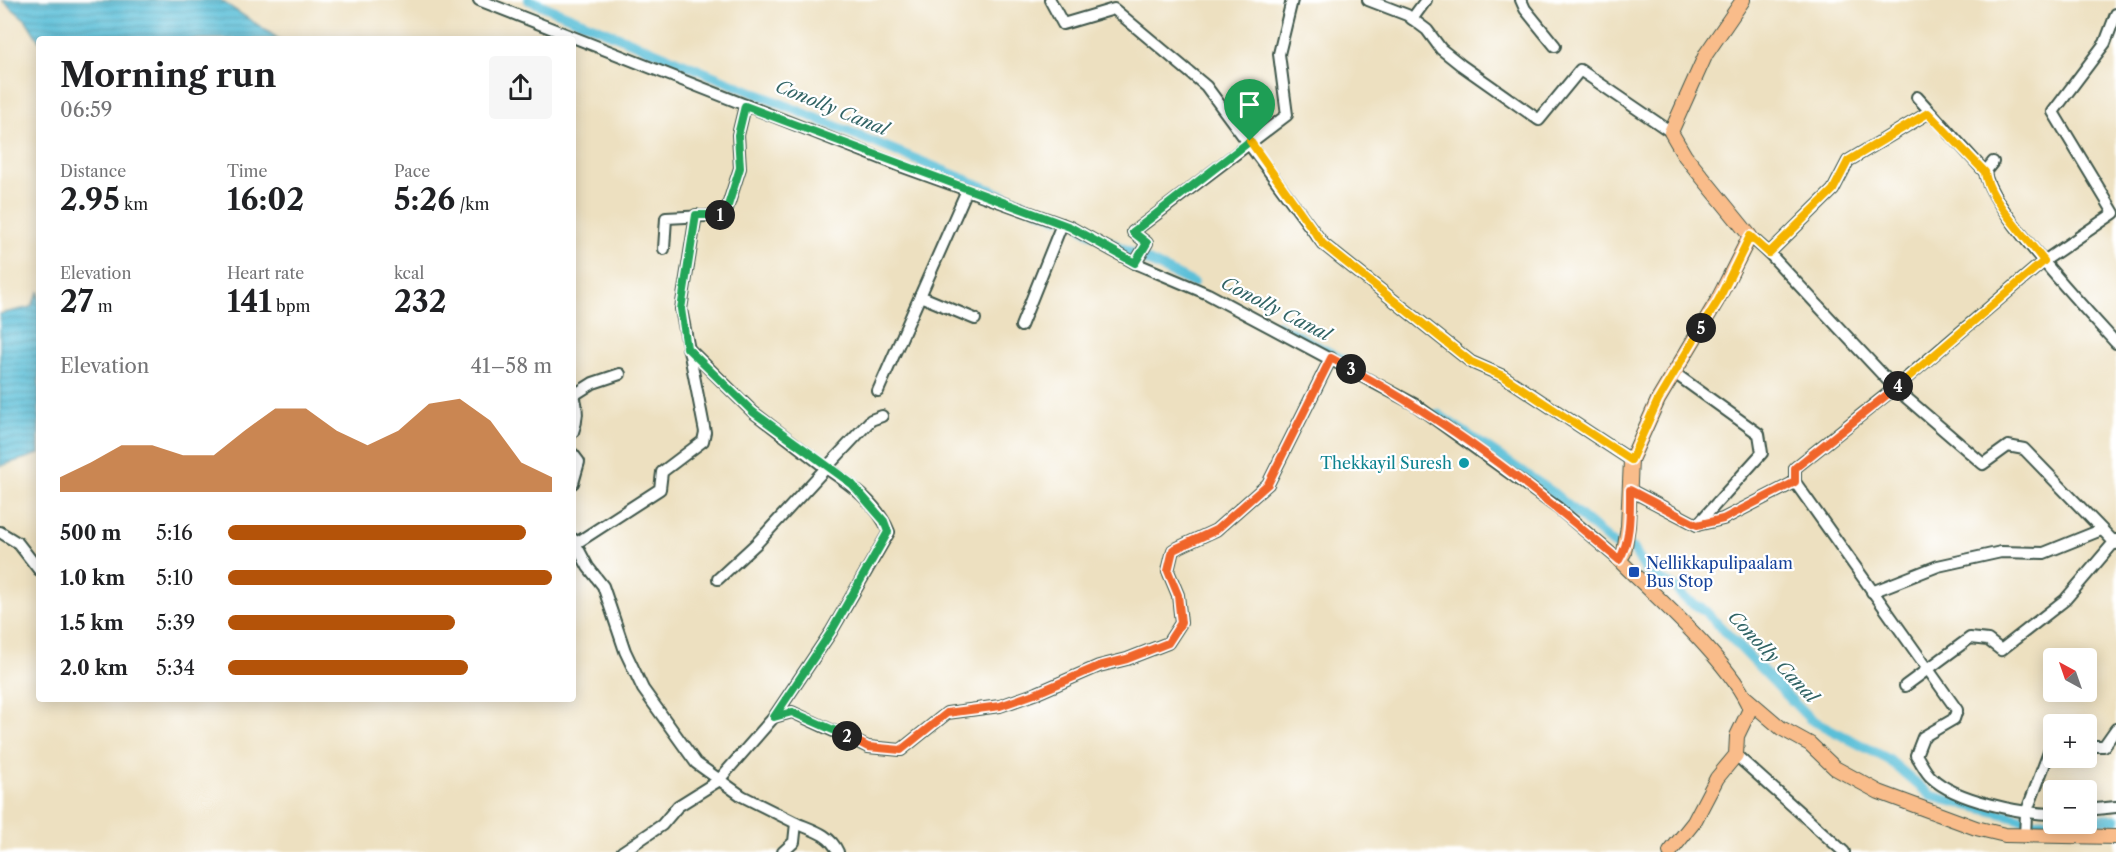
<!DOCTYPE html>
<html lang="en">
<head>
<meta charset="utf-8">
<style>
  :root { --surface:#fff; --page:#f6f6f6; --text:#202124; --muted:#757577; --accent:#b45309 }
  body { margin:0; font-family:"Libre Caslon Text",serif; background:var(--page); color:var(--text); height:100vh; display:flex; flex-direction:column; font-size:22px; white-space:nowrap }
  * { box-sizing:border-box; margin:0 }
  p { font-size:20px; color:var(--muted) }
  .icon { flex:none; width:33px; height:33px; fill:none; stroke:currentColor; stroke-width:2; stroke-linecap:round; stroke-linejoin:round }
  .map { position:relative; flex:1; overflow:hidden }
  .side { position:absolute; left:36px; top:36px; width:540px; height:666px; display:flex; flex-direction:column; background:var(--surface); border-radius:6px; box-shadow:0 3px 15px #0003 }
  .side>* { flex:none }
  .needle { width:39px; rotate:320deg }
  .fabs { position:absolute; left:2043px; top:648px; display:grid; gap:12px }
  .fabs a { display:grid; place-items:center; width:54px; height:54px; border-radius:6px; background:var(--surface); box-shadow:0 3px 15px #0003; font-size:30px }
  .pin { position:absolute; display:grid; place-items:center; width:51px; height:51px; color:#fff; margin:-62px -26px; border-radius:50% 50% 50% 0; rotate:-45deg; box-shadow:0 0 6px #0007 }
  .pin .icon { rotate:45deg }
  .km { position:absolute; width:30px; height:30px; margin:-15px; border-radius:50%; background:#222; color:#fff; font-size:16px; line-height:30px; text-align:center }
  .round { display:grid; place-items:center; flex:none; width:63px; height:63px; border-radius:6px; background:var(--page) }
  .head { display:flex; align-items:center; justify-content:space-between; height:102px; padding:0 24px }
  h1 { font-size:33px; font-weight:700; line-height:45px }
  .metrics { display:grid; grid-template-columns:repeat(3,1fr); gap:9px; height:102px; padding:6px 24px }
  .metrics div { display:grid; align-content:center }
  .metrics b { font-size:30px; font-weight:700 }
  .metrics small { font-size:16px; font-weight:400 }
  .metrics p { font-size:16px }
  .chart { height:168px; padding:12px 24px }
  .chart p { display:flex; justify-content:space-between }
  .chart svg { width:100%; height:108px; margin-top:6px; fill:var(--accent); opacity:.7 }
  ul { padding:0 24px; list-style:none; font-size:20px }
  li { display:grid; grid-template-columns:96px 72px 1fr; align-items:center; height:45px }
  li i { height:15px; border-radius:8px; background:var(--accent) }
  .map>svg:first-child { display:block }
  .water { fill:url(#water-rules); stroke:#3c7e86; stroke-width:1.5 }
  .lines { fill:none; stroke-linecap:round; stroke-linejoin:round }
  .canal { stroke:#5abfd8; stroke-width:10 }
  .minor-casing { stroke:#3e5549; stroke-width:14 }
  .major-casing { stroke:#3e5549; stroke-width:16 }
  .minor { stroke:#fff; stroke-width:10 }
  .major { stroke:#f9bc8a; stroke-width:14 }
  .split-1-casing { stroke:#fff; stroke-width:12 }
  .split-2-casing { stroke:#fff; stroke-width:12 }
  .split-3-casing { stroke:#fff; stroke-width:12 }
  .split-4-casing { stroke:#fff; stroke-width:12 }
  .split-5-casing { stroke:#fff; stroke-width:12 }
  .split-6-casing { stroke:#fff; stroke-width:12 }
  .split-1 { stroke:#22a559; stroke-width:8 }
  .split-2 { stroke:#22a559; stroke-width:8 }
  .split-3 { stroke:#f0652b; stroke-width:8 }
  .split-4 { stroke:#f0652b; stroke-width:8 }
  .split-5 { stroke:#f5b400; stroke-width:8 }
  .split-6 { stroke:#f5b400; stroke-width:8 }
  .culture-dot { fill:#0f9aa8; stroke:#fff; stroke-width:2 }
  .transit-dot { fill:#1a4fb4; stroke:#fff; stroke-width:2 }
  .labels { text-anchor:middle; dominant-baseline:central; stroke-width:4.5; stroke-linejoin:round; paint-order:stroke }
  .culture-label { font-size:16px; fill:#0d838f; stroke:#fff; text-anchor:end }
  .transit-label { font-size:16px; fill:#164399; stroke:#fff; text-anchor:start }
  .water-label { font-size:18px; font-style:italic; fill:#316465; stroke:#fff }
</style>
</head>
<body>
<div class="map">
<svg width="2116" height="852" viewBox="0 0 2116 852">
  <defs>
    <pattern id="water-rules" width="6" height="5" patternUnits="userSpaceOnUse" patternTransform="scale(1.5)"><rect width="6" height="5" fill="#5abfd8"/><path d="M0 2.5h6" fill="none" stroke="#4a9cb0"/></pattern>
  </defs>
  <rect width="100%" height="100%" fill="#fff"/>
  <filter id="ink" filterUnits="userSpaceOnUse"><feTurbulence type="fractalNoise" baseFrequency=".0167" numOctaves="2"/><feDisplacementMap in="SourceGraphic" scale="12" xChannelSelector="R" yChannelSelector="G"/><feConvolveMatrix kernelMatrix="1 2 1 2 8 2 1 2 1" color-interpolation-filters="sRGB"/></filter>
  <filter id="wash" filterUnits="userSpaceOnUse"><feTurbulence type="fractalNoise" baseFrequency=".008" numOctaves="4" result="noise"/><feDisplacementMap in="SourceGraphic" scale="24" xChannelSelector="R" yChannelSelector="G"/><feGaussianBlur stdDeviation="1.35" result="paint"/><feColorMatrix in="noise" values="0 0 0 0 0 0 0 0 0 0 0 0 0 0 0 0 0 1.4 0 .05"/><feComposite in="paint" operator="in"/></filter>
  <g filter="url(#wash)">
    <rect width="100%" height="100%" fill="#ede0c0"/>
    <!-- water -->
    <g class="water">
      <path d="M 2,0 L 220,0 L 279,39 L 39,39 L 39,41 L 26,20 Z"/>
      <path d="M 39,291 L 39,454 L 0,466 L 0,314 L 31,307 Z"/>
    </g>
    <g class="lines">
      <!-- canal -->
      <g class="canal">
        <path d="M 529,0 L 1058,218"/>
        <path d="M 1083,229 L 1193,283"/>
        <path d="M 1277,325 L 1358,368"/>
        <path d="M 1437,414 L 1552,492 L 1618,548 L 1633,548 L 1648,574 L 1675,587 L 1684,598 L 1704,610 L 1810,719 L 1888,759 L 1931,796 L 2035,822 L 2054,821"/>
        <path d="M 2086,820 L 2116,819"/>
      </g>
    </g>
  </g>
  <g filter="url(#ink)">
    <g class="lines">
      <!-- minor casing -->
      <g class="minor-casing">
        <g id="minor">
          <path d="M 479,0 L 903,167 L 1070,227 L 1135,263 L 1208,294 L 1414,404 L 1558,508 L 1619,560"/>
          <path d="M 1050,0 L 1063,24 L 1114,9 L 1206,86 L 1323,244 L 1471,362 L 1503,376 L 1631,460"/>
          <path d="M 1368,0 L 1407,15 L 1427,30 L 1441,49 L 1461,65 L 1539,120 L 1580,70 L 1671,132"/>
          <path d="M 1521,0 L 1525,9 L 1555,46"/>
          <path d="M 1412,19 L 1426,0"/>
          <path d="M 1917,97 L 1985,172"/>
          <path d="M 1993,162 L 1985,172 C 1989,207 2088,312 2116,343"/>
          <path d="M 1750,236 L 1769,253 L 1895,388 L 1983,464 L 2008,446 L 2024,449 L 2116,544"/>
          <path d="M 664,249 L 666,218 L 725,215 L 740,168 L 738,135 L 745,106"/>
          <path d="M 1769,253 L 1833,190 L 1848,161 L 1928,113"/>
          <path d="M 1135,263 L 1147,243 L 1133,232 L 1287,115 L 1279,54 L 1292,0"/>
          <path d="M 920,296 L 975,319"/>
          <path d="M 1021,326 L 1062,224"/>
          <path d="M 688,348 L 753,412 L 826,468 L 757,543 L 718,579"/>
          <path d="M 1673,372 L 1759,434 L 1762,453 L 1697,525"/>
          <path d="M 878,391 L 967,190"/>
          <path d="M 573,432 C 578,419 578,407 574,395 L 593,383 L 620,374"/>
          <path d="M 573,454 L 579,462 L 573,483"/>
          <path d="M 1630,490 L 1697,525 L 1723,519 L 1795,482"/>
          <path d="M 0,532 L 18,543 L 39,570"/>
          <path d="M 573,539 L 588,567 L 603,586 L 625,651 L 643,689 L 696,763 L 742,796 L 796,823 L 794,842 L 783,852"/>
          <path d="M 575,544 L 660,489 L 662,472 L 703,441 L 705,432 L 681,309 L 696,215"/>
          <path d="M 1872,592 L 1938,566 L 2001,552 L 2044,553 L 2101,530"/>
          <path d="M 1905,686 L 1970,638 L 1988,640 L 2001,650 L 2065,600 L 2116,540"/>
          <path d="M 774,717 L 831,632 L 889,532 C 878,504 850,484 826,468 L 871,420 L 882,416"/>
          <path d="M 2086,746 L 2104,746 L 2116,729"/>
          <path d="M 1736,755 L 1844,852"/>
          <path d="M 2086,810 L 2116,807"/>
          <path d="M 2054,814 C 2022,814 1955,800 1932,778 C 1925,772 1921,762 1916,755 L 1923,737 L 1954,719 L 1957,710 L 1795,482 L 1795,468 L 1895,388 L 2044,261 L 2114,213 L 2053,112 L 2105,43 L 2116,14"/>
          <path d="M 796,823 C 812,830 830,834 838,852"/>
          <path d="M 2025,837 L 2026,813 L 2051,747 L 2054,747"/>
          <path d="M 622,852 L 662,825 L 678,806 L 718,781 L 774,717 L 792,712 L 868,747 L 901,750 L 947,713 L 1000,706 L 1037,693 L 1099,666 L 1127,659 L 1168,643 L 1181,623 L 1178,595 L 1168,571 L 1173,550 L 1216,530 L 1268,484 L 1331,358"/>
        </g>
      </g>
      <!-- major casing -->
      <g class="major-casing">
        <g id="major">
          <path d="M 1746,698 L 1781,728 L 1810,744 L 1835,768 L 1879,792 L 1976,828 L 2005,835 L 2116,837"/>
          <path d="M 1670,852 L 1694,822 L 1717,778 L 1736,755 L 1737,736 L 1750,709 C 1732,663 1655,596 1619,560 L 1624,553 L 1628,526 L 1631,460 L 1658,400 L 1717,301 L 1750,236 L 1685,156 L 1671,132 L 1706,54 L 1743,0"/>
        </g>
      </g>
      <!-- minor -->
      <use href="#minor" class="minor"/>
      <!-- major -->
      <use href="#major" class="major"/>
    </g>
  </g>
  <g class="lines" filter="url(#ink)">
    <!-- split-1 casing -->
    <g class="split-1-casing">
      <path id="split-1" d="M 720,215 L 725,215 L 740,168 L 738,135 L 745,106 L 1070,227 L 1135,263 L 1147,243 L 1133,232 L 1250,141"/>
    </g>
    <!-- split-2 casing -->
    <g class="split-2-casing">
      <path id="split-2" d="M 720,215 L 696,215 L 681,309 L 687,348 L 753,412 L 852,484 L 884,521 L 888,532 L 831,632 L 774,717 L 792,712 L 847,736"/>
    </g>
    <!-- split-3 casing -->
    <g class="split-3-casing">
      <path id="split-3" d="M 847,736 L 868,747 L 901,750 L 947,713 L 1000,706 L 1037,693 L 1099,666 L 1127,659 L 1168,643 L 1181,623 L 1178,595 L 1168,571 L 1173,550 L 1216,530 L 1268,484 L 1331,358 L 1351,369"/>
    </g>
    <!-- split-4 casing -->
    <g class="split-4-casing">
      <path id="split-4" d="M 1351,369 C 1450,422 1534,488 1619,560 C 1631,541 1630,512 1630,490 L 1697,525 L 1723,519 L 1795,482 L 1795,468 L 1898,386"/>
    </g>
    <!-- split-5 casing -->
    <g class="split-5-casing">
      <path id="split-5" d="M 1701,328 L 1718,301 L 1750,236 L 1769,253 L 1833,190 L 1848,161 L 1928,113 L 1985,172 C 1988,199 2027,238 2044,261 L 1898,386"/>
    </g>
    <!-- split-6 casing -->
    <g class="split-6-casing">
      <path id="split-6" d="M 1250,141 L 1323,244 L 1471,362 L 1503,376 L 1631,460 L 1658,400 L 1701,328"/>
    </g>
    <!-- split-1 -->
    <use href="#split-1" class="split-1"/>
    <!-- split-2 -->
    <use href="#split-2" class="split-2"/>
    <!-- split-3 -->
    <use href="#split-3" class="split-3"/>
    <!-- split-4 -->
    <use href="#split-4" class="split-4"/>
    <!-- split-5 -->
    <use href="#split-5" class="split-5"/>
    <!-- split-6 -->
    <use href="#split-6" class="split-6"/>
  </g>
  <!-- markers -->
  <circle class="culture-dot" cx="1464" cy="463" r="6"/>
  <rect class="transit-dot" x="1628" y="566" width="12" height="12" rx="3"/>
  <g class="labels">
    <!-- culture labels -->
    <g class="culture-label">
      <text x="1452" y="463">Thekkayil Suresh</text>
    </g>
    <!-- transit labels -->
    <g class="transit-label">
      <text x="1646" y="563">Nellikkapulipaalam<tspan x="1646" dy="18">Bus Stop</tspan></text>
    </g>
    <!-- water labels -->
    <g class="water-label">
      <text transform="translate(832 108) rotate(22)">Conolly Canal</text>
      <text transform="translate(1276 309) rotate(27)">Conolly Canal</text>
      <text transform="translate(1773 657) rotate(46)">Conolly Canal</text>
    </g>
  </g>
</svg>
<div class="fabs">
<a><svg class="needle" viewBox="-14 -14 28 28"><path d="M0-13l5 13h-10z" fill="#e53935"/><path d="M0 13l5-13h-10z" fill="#757577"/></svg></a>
<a>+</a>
<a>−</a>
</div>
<div class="pin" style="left:1250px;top:141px;background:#1e9e55"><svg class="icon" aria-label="arrive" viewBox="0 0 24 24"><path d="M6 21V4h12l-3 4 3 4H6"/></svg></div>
<b class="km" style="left:720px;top:215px">1</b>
<b class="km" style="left:847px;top:736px">2</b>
<b class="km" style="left:1351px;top:369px">3</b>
<b class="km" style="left:1898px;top:386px">4</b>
<b class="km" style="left:1701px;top:328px">5</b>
<section class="side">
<div class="head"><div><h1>Morning run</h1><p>06:59</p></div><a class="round"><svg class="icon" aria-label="share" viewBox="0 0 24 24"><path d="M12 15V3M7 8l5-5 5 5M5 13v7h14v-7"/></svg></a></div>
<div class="metrics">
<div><p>Distance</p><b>2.95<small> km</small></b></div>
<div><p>Time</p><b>16:02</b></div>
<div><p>Pace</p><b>5:26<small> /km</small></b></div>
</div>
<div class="metrics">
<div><p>Elevation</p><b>27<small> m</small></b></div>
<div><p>Heart rate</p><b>141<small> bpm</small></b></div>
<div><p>kcal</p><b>232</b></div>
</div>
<div class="chart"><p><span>Elevation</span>41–58 m</p>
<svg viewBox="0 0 160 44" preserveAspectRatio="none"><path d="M0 44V38L10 32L20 25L30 25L40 29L50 29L60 19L70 10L80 10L90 19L100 25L110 19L120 8L130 6L140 15L150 32L160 38V44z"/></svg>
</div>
<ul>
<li><b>500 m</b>5:16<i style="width:92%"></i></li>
<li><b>1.0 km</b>5:10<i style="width:100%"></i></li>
<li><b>1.5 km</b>5:39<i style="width:70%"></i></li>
<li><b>2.0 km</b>5:34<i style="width:74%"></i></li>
</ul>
</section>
</div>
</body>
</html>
